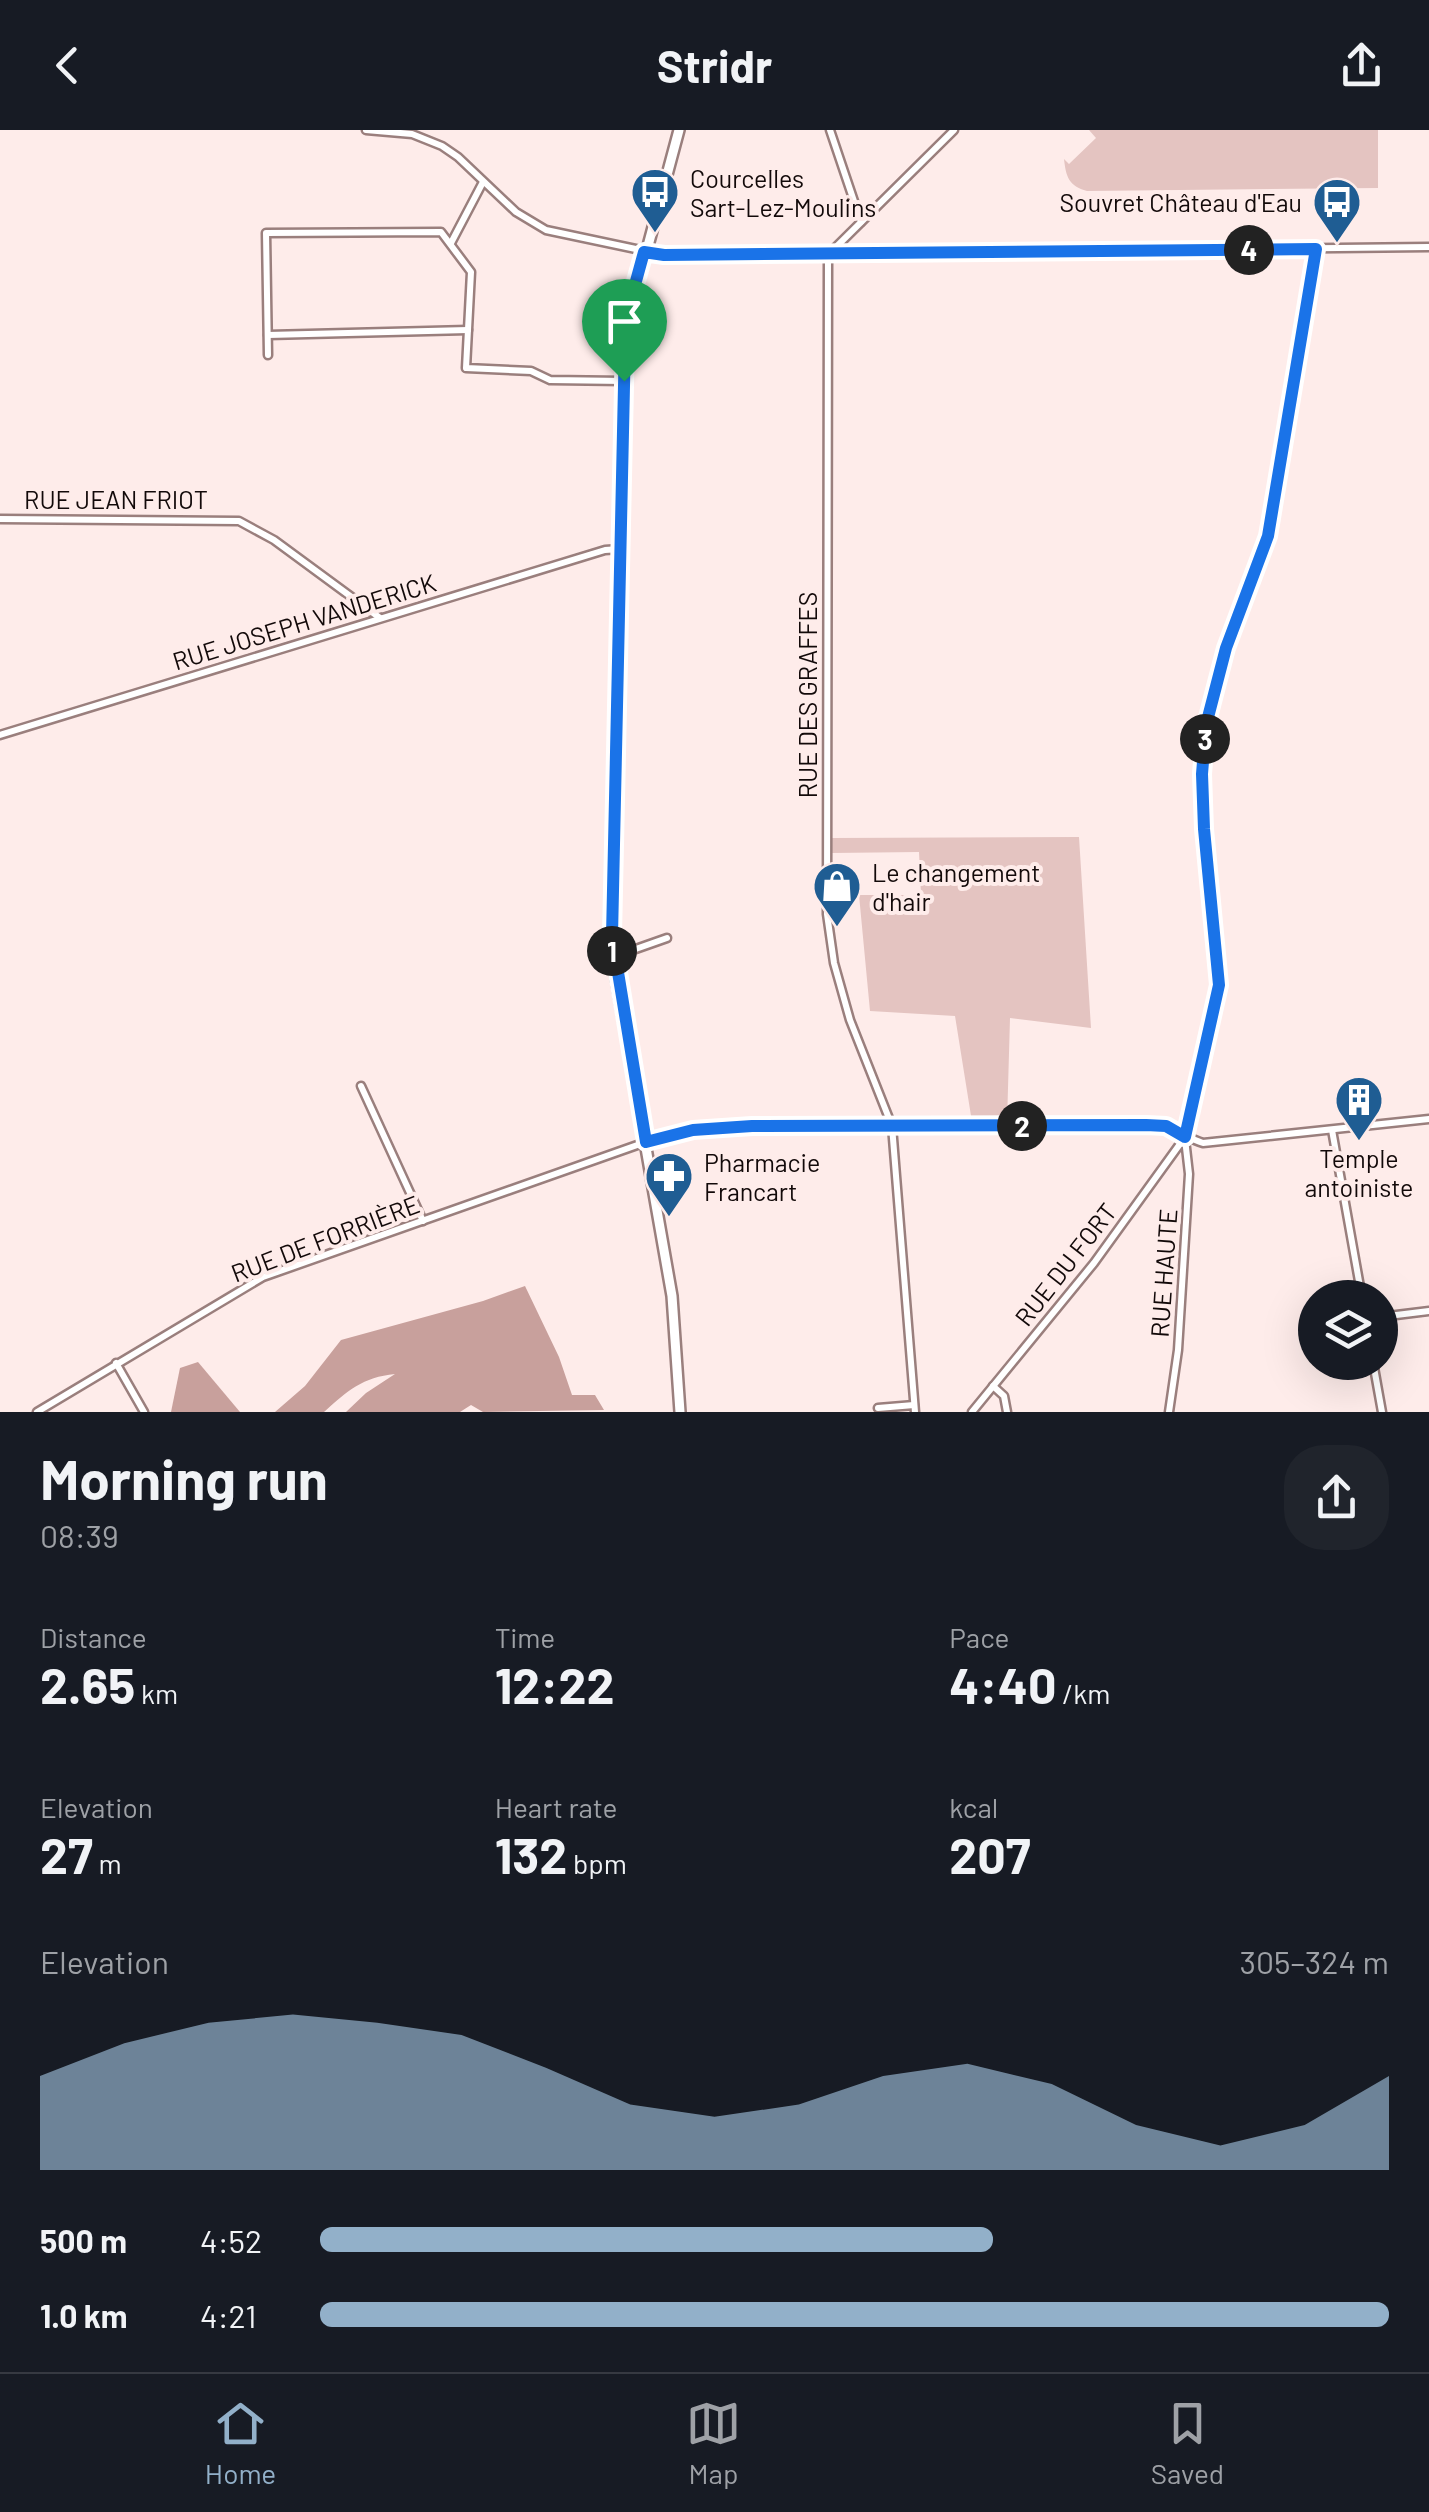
<!DOCTYPE html>
<html lang="en">
<head>
<meta charset="utf-8">
<style>
  :root { --surface:#171b24; --page:#20242c; --text:#f1f3f6; --muted:#9ea1a6; --line:#363941; --accent:#92b0c9 }
  body { margin:0; font-family:Barlow,sans-serif; background:var(--page); color:var(--text); height:100vh; display:flex; flex-direction:column; font-size:38px; white-space:nowrap }
  * { box-sizing:border-box; margin:0 }
  p { font-size:32px; color:var(--muted) }
  .icon { flex:none; width:55px; height:55px; fill:none; stroke:currentColor; stroke-width:2; stroke-linecap:round; stroke-linejoin:round }
  .map { position:relative; height:1282px; overflow:hidden }
  .drawer { display:flex; flex-direction:column; background:var(--surface); flex:1 }
  .drawer>* { flex:none }
  .fabs { position:absolute; left:1298px; top:1150px; display:grid; gap:20px }
  .fabs a { display:grid; place-items:center; width:100px; height:100px; border-radius:50%; background:var(--surface); box-shadow:0 10px 40px #0002; font-size:50px }
  .pin { position:absolute; display:grid; place-items:center; width:85px; height:85px; color:#fff; margin:-102px -42px; border-radius:50% 50% 50% 0; rotate:-45deg; box-shadow:0 0 10px #0007 }
  .pin .icon { rotate:45deg }
  .km { position:absolute; width:50px; height:50px; margin:-25px; border-radius:50%; background:#222; color:#fff; font-size:28px; line-height:50px; text-align:center }
  .round { display:grid; place-items:center; flex:none; width:105px; height:105px; border-radius:40px; background:var(--page) }
  .head { display:flex; align-items:center; justify-content:space-between; height:170px; padding:0 40px }
  h1 { font-size:55px; font-weight:700; line-height:75px }
  .figures { display:grid; grid-template-columns:repeat(3,1fr); gap:15px; height:170px; padding:10px 40px }
  .figures div { display:grid; align-content:center }
  .figures b { font-size:50px; font-weight:700 }
  .figures small { font-size:28px; font-weight:400 }
  .figures p { font-size:28px }
  .chart { height:280px; padding:20px 40px }
  .chart p { display:flex; justify-content:space-between }
  .chart svg { width:100%; height:180px; margin-top:10px; fill:var(--accent); opacity:.7 }
  ul { padding:0 40px; list-style:none; font-size:32px }
  li { display:grid; grid-template-columns:160px 120px 1fr; align-items:center; height:75px }
  li i { height:25px; border-radius:12px; background:var(--accent) }
  header { display:flex; justify-content:space-between; align-items:center; height:130px; padding:0 40px; background:var(--surface); font-size:45px; font-weight:700 }
  .menu { display:flex; justify-content:space-around; align-items:center; height:140px; border-top:2px solid var(--line); background:var(--surface); font-size:28px; color:var(--muted) }
  .menu a { display:grid; justify-items:center; gap:5px }
  .menu .active { color:var(--accent) }
  .map>svg:first-child { display:block }
  .green { fill:#e4c4c1 }
  .forest { fill:#c8a09c }
  .lines { fill:none; stroke-linecap:round; stroke-linejoin:round }
  .street-casing { stroke:#9a7f7d; stroke-width:11 }
  .secondary-casing { stroke:#9a7f7d; stroke-width:14 }
  .street { stroke:#fff; stroke-width:6 }
  .secondary { stroke:#fff; stroke-width:9 }
  .route-casing { stroke:#fff; stroke-width:20 }
  .route { stroke:#1a73e8; stroke-width:12 }
  .labels { text-anchor:middle; dominant-baseline:central; stroke-width:8; stroke-linejoin:round; paint-order:stroke }
  .poi-label { font-size:25px; fill:#120909; stroke:#feecea; text-anchor:start }
  .street-label { font-size:25px; fill:#120909; stroke:#feecea }
</style>
</head>
<body>
<header><svg class="icon" aria-label="back" viewBox="0 0 24 24"><path d="M15 5l-7 7 7 7"/></svg>Stridr<svg class="icon" aria-label="share" viewBox="0 0 24 24"><path d="M12 15V3M7 8l5-5 5 5M5 13v7h14v-7"/></svg></header>
<div class="map">
<svg width="1429" height="1282" viewBox="0 0 1429 1282">
  <rect width="100%" height="100%" fill="#feecea"/>
  <!-- green -->
  <g class="green">
    <path d="M 1089,0 L 1378,0 L 1378,58 L 1087,61 C 1069,56 1066,47 1064,29 L 1069,34 L 1096,8 Z"/>
    <path d="M 1079,707 L 1091,898 L 1010,888 L 1007,993 L 972,992 L 955,886 L 870,881 L 859,765 L 921,765 L 919,722 L 832,723 L 832,708 Z"/>
  </g>
  <!-- forest -->
  <g class="forest">
    <path d="M 525,1156 L 559,1227 L 572,1265 L 595,1265 L 604,1280 L 483,1282 L 471,1275 L 460,1282 L 346,1282 L 366,1263 L 395,1244 C 363,1247 347,1261 324,1282 L 275,1282 L 305,1256 L 341,1210 L 483,1171 Z"/>
    <path d="M 198,1232 L 240,1282 L 171,1282 L 180,1238 Z"/>
  </g>
  <g class="lines">
    <!-- street casing -->
    <g class="street-casing">
      <g id="street">
        <path d="M 366,0 L 412,4 L 442,16 L 458,27 L 516,82 L 546,100 L 664,125 L 1429,117"/>
        <path d="M 830,0 L 861,92"/>
        <path d="M 451,113 L 483,52"/>
        <path d="M 829,124 L 954,0"/>
        <path d="M 828,125 L 827,784 L 834,833 L 850,890 L 892,996 L 915,1282"/>
        <path d="M 268,205 L 468,200"/>
        <path d="M 268,225 L 266,103 L 441,102 L 471,142 L 466,238 L 531,241 L 550,250 L 624,251"/>
        <path d="M 0,389 L 239,391 L 274,410 L 380,488"/>
        <path d="M 0,605 L 605,420 L 620,419"/>
        <path d="M 613,827 L 667,808"/>
        <path d="M 361,956 L 423,1091"/>
        <path d="M 1332,1000 L 1362,1168"/>
        <path d="M 1380,1187 L 1429,1181"/>
        <path d="M 1373,1232 L 1382,1282"/>
        <path d="M 116,1233 L 144,1282"/>
        <path d="M 993,1256 L 1004,1266 L 1007,1282"/>
        <path d="M 878,1278 L 914,1275"/>
        <path d="M 37,1282 L 263,1147 L 660,1007 L 693,999 L 1146,995 C 1169,996 1182,1006 1203,1013 L 1429,989"/>
        <path d="M 972,1282 L 1094,1133 L 1185,1007 L 1188,996 L 1219,855 L 1204,699 L 1202,644 L 1206,595 L 1226,518 L 1259,436 L 1267,406 L 1315,119"/>
        <path d="M 1169,1282 L 1178,1220 L 1189,1044 L 1185,1009"/>
      </g>
    </g>
    <!-- secondary casing -->
    <g class="secondary-casing">
      <path id="secondary" d="M 679,0 L 626,198 L 612,798 L 613,830 L 672,1166 L 680,1282"/>
    </g>
    <!-- street -->
    <use href="#street" class="street"/>
    <!-- secondary -->
    <use href="#secondary" class="secondary"/>
  </g>
  <g class="lines">
    <!-- route casing -->
    <g class="route-casing">
      <path id="route" d="M 1316,119 L 1268,406 L 1226,518 L 1206,595 L 1202,644 L 1204,699 L 1219,855 L 1185,1007 L 1166,996 L 1146,995 L 752,996 L 693,1000 L 646,1012 L 612,806 L 625,210 L 630,173 L 644,122 L 664,125 Z"/>
    </g>
    <!-- route -->
    <use href="#route" class="route"/>
  </g>
  <!-- icons -->
  <defs>
    <g id="bus-pin" transform="scale(2.5)"><path d="M0 17L-7.5 6A9.5 9.5 0 1 1 7.5 6Z" fill="#1f5d93" stroke="#feecea"/><path d="M-5-6H5V4H4V6H2V4H-2V6H-4V4H-5ZM-3.5-4V0h7V-4ZM-3.5 1.2v1.5H-2V1.2ZM2 1.2v1.5H3.5V1.2Z" fill="#fff"/></g>
    <g id="shop-pin" transform="scale(2.5)"><path d="M0 17L-7.5 6A9.5 9.5 0 1 1 7.5 6Z" fill="#1f5d93" stroke="#feecea"/><path d="M-5-2.5h2.3a2.7 3.5 0 0 1 5.4 0H5L5.5 6h-11ZM-1.5-2.5h3a1.5 2.3 0 0 0-3 0Z" fill="#fff"/></g>
    <g id="building-pin" transform="scale(2.5)"><path d="M0 17L-7.5 6A9.5 9.5 0 1 1 7.5 6Z" fill="#1f5d93" stroke="#feecea"/><path d="M-4-6H4V6H1V3H-1V6H-4ZM-2.5-4.3h1.7v1.8h-1.7ZM.8-4.3h1.7v1.8H.8ZM-2.5-1h1.7V.8h-1.7ZM.8-1h1.7V.8H.8Z" fill="#fff"/></g>
    <g id="pharmacy-pin" transform="scale(2.5)"><path d="M0 17L-7.5 6A9.5 9.5 0 1 1 7.5 6Z" fill="#1f5d93" stroke="#feecea"/><path d="M-2-6h4v4h4v4h-4v4h-4v-4h-4v-4h4Z" fill="#fff"/></g>
  </defs>
  <g fill-rule="evenodd">
    <use href="#bus-pin" x="655" y="62"/>
    <use href="#bus-pin" x="1337" y="72"/>
    <use href="#shop-pin" x="837" y="756"/>
    <use href="#building-pin" x="1359" y="970"/>
    <use href="#pharmacy-pin" x="669" y="1046"/>
  </g>
  <g class="labels">
    <!-- poi labels -->
    <g class="poi-label">
      <text x="690" y="48">Courcelles<tspan x="690" dy="29">Sart-Lez-Moulins</tspan></text>
      <text x="1302" y="72" text-anchor="end">Souvret Château d'Eau</text>
      <text x="872" y="742">Le changement<tspan x="872" dy="29">d'hair</tspan></text>
      <text x="1359" y="1028" text-anchor="middle">Temple<tspan x="1359" dy="29">antoiniste</tspan></text>
      <text x="704" y="1032">Pharmacie<tspan x="704" dy="29">Francart</tspan></text>
    </g>
    <!-- street labels -->
    <g class="street-label">
      <text x="116" y="369">RUE JEAN FRIOT</text>
      <text transform="translate(304 491) rotate(-17)">RUE JOSEPH VANDERICK</text>
      <text transform="translate(807 565) rotate(-90)">RUE DES GRAFFES</text>
      <text transform="translate(325 1108) rotate(-21)">RUE DE FORRIÈRE</text>
      <text transform="translate(1065 1134) rotate(-52)">RUE DU FORT</text>
      <text transform="translate(1163 1143) rotate(-86)">RUE HAUTE</text>
    </g>
  </g>
</svg>
<div class="fabs">
<a><svg class="icon" aria-label="layers" viewBox="0 0 24 24"><path d="M12 4l9 5-9 5-9-5zM3 14l9 5 9-5"/></svg></a>
</div>
<div class="pin" style="left:624px;top:251px;background:#1e9e55"><svg class="icon" aria-label="arrive" viewBox="0 0 24 24"><path d="M6 21V4h12l-3 4 3 4H6"/></svg></div>
<b class="km" style="left:612px;top:821px">1</b>
<b class="km" style="left:1022px;top:996px">2</b>
<b class="km" style="left:1205px;top:609px">3</b>
<b class="km" style="left:1249px;top:120px">4</b>
</div>
<section class="drawer">
<div class="head"><div><h1>Morning run</h1><p>08:39</p></div><a class="round"><svg class="icon" aria-label="share" viewBox="0 0 24 24"><path d="M12 15V3M7 8l5-5 5 5M5 13v7h14v-7"/></svg></a></div>
<div class="figures">
<div><p>Distance</p><b>2.65<small> km</small></b></div>
<div><p>Time</p><b>12:22</b></div>
<div><p>Pace</p><b>4:40<small> /km</small></b></div>
</div>
<div class="figures">
<div><p>Elevation</p><b>27<small> m</small></b></div>
<div><p>Heart rate</p><b>132<small> bpm</small></b></div>
<div><p>kcal</p><b>207</b></div>
</div>
<div class="chart"><p><span>Elevation</span>305–324 m</p>
<svg viewBox="0 0 160 44" preserveAspectRatio="none"><path d="M0 44V21L10 13L20 8L30 6L40 8L50 11L60 19L70 28L80 31L90 28L100 21L110 18L120 23L130 33L140 38L150 33L160 21V44z"/></svg>
</div>
<ul>
<li><b>500 m</b>4:52<i style="width:63%"></i></li>
<li><b>1.0 km</b>4:21<i style="width:100%"></i></li>
</ul>
</section>
<nav class="menu">
<a class="active"><svg class="icon" aria-label="home" viewBox="0 0 24 24"><path d="M3 11l9-7 9 7M6 9v11h12V9"/></svg>Home</a>
<a><svg class="icon" aria-label="map" viewBox="0 0 24 24"><path d="M3 6l6-2 6 2 6-2v14l-6 2-6-2-6 2zM9 4v14M15 6v14"/></svg>Map</a>
<a><svg class="icon" aria-label="saved" viewBox="0 0 24 24"><path d="M7 4h10v16l-5-4-5 4z"/></svg>Saved</a>
</nav>
</body>
</html>
